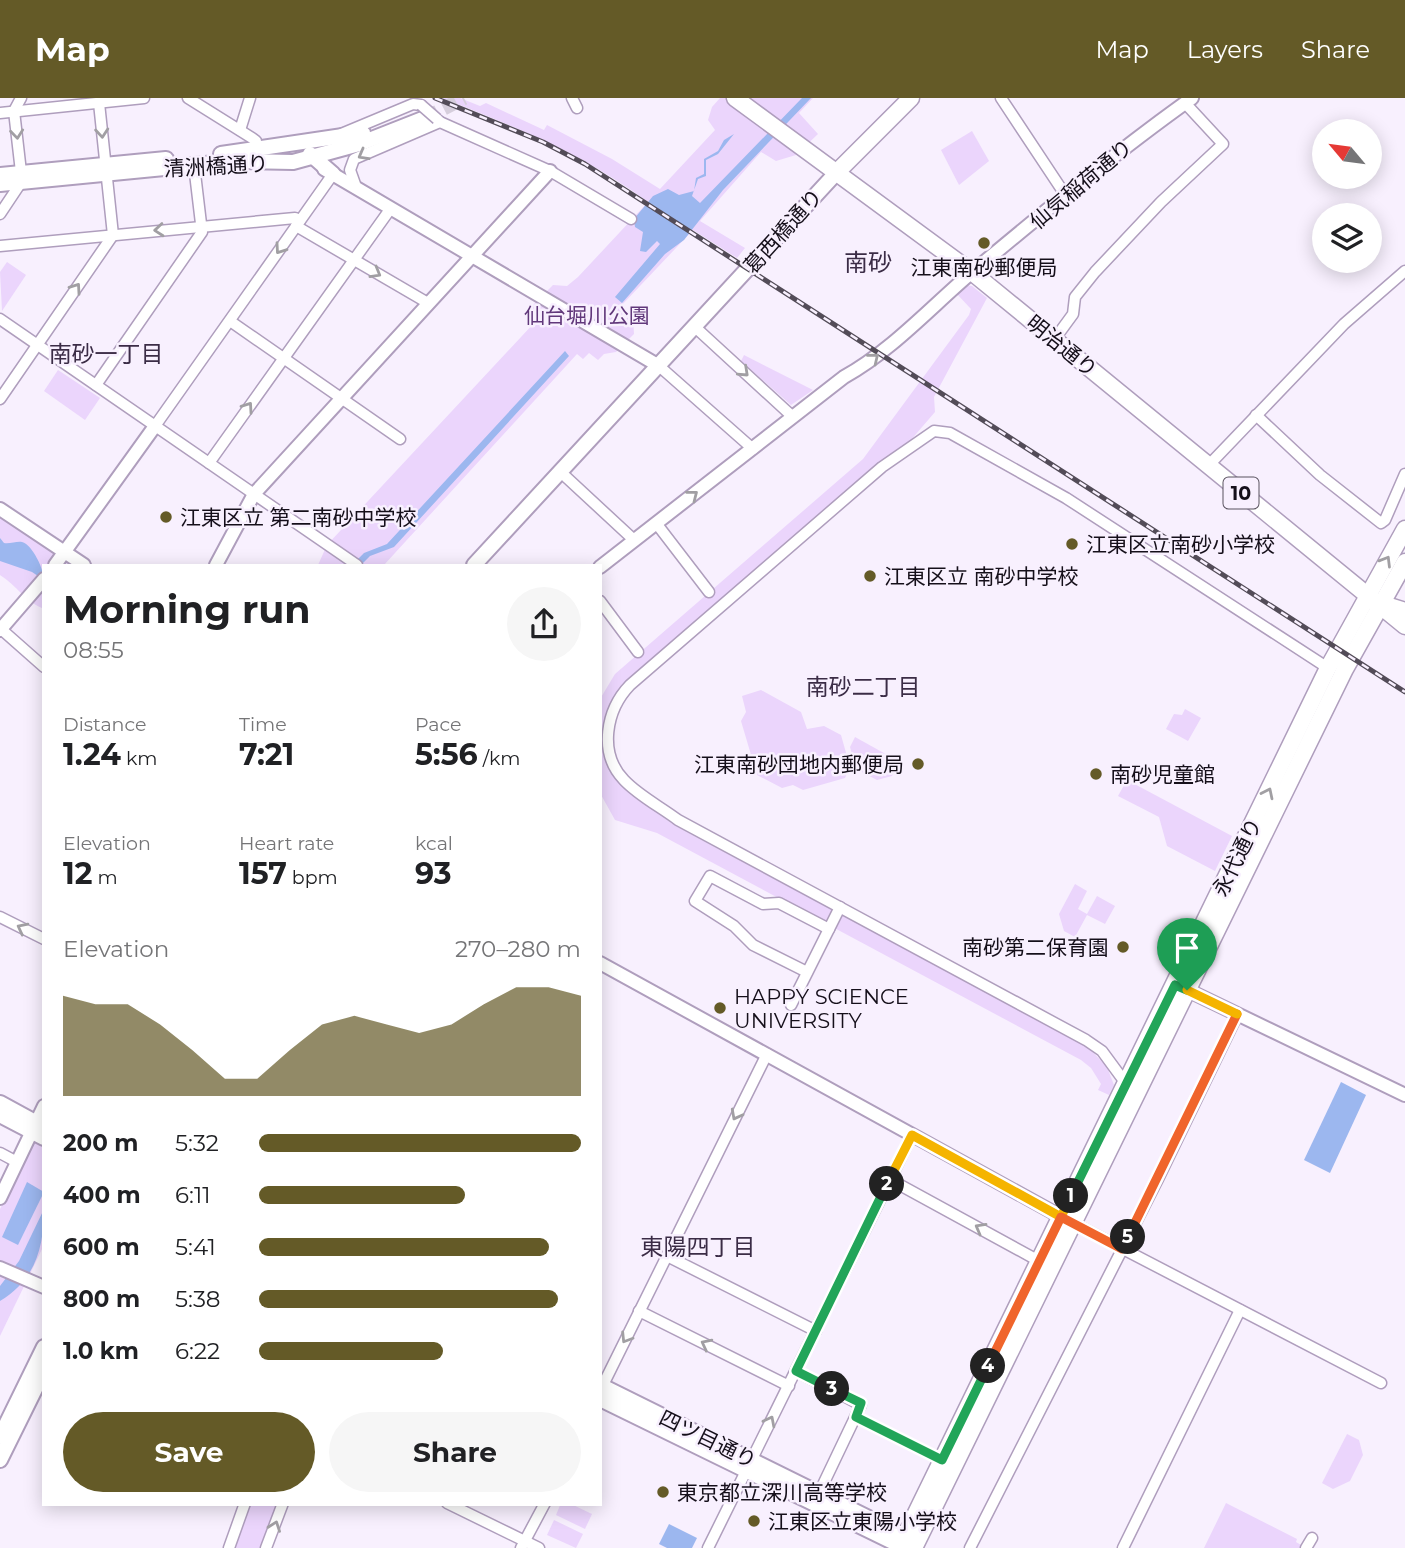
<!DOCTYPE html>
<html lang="en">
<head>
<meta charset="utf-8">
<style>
  :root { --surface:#fff; --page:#f6f6f6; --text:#202124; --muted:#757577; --accent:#645a27 }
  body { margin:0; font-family:Montserrat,"Noto Sans JP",sans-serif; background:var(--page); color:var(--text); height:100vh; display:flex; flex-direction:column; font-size:26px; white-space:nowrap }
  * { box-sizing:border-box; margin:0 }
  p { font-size:23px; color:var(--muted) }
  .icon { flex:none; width:38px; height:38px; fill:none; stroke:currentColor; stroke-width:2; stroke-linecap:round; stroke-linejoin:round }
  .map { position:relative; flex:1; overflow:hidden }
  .panel { position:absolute; left:42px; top:466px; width:560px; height:942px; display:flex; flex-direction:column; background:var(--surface); border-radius:0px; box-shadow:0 4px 18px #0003 }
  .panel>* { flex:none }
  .needle { width:46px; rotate:299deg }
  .controls { position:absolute; left:1312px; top:21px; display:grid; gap:14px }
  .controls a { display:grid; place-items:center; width:70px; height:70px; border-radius:50%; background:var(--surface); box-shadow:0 4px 18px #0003; font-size:35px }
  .pin { position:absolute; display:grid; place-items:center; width:60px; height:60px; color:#fff; margin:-72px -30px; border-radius:50% 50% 50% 0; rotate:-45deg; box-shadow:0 0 7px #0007 }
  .pin .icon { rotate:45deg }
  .km { position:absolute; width:35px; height:35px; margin:-18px; border-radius:50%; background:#222; color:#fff; font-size:19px; line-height:35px; text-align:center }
  .round { display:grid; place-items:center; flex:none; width:74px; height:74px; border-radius:37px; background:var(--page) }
  .headline { display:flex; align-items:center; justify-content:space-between; height:119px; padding:0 21px }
  h1 { font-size:38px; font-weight:700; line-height:52px }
  .figures { display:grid; grid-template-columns:repeat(3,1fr); gap:10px; height:119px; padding:7px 21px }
  .figures div { display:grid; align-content:center }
  .figures b { font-size:30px; font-weight:700 }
  .figures small { font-size:19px; font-weight:400 }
  .figures p { font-size:19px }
  .chart { height:196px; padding:14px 21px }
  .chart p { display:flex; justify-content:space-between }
  .chart svg { width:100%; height:126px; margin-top:7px; fill:var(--accent); opacity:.7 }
  .cta { display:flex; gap:14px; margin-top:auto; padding:14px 21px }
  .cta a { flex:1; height:80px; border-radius:42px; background:var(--accent); color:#fff; font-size:28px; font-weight:700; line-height:80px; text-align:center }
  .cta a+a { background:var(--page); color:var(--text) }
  ul { padding:0 21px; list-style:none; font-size:23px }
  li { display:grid; grid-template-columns:112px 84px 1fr; align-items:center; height:52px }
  li i { height:18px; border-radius:9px; background:var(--accent) }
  header { display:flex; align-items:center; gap:42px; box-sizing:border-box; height:98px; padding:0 35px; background:var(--accent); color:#fff }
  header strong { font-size:33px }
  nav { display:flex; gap:38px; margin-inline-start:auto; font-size:24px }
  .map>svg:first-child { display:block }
  .green { fill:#ebd5fc }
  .water { fill:#9cb7ef }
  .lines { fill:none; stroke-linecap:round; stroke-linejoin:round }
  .secondary-tunnel { stroke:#d6cedc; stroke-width:14; stroke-dasharray:14 7; stroke-linecap:butt }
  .minor-casing { stroke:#af9ebd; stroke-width:13 }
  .tertiary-casing { stroke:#af9ebd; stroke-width:16 }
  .secondary-casing { stroke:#af9ebd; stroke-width:18 }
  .primary-casing { stroke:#af9ebd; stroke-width:19 }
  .minor { stroke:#fff; stroke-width:10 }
  .tertiary { stroke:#fff; stroke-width:12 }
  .secondary { stroke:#fff; stroke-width:14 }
  .primary { stroke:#fff; stroke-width:16 }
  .rail-casing { stroke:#534c58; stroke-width:5 }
  .rail { stroke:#f8f0fe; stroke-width:2.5; stroke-dasharray:8; stroke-linecap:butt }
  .minor-bridge-casing { stroke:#af9ebd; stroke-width:13; stroke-linecap:butt }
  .minor-bridge { stroke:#fff; stroke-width:10 }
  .oneway { stroke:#a19fa3 }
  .split-1-casing { stroke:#fff; stroke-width:14 }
  .split-2-casing { stroke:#fff; stroke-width:14 }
  .split-3-casing { stroke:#fff; stroke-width:14 }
  .split-4-casing { stroke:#fff; stroke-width:14 }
  .split-5-casing { stroke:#fff; stroke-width:14 }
  .split-6-casing { stroke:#fff; stroke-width:14 }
  .split-7-casing { stroke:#fff; stroke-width:14 }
  .split-1 { stroke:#22a559; stroke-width:9 }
  .split-2 { stroke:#f5b400; stroke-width:9 }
  .split-3 { stroke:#22a559; stroke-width:9 }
  .split-4 { stroke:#22a559; stroke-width:9 }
  .split-5 { stroke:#f0652b; stroke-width:9 }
  .split-6 { stroke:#f0652b; stroke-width:9 }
  .split-7 { stroke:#f5b400; stroke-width:9 }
  .poi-dot { fill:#645a27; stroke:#f8f0fe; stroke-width:2.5 }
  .labels { text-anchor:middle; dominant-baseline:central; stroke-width:5; stroke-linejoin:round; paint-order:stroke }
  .shield { fill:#f8f0fe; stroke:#59525e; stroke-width:2 }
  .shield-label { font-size:19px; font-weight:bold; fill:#150f1a }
  .street-label { font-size:21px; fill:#150f1a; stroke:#f8f0fe }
  .poi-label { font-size:21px; fill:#150f1a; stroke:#f8f0fe; text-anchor:start }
  .park-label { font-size:21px; fill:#61387b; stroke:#f8f0fe }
  .neighbourhood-label { font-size:23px; fill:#3b2c46; stroke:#f8f0fe }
  .quarter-label { font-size:24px; fill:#3b2c46; stroke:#f8f0fe }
</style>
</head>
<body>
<header>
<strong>Map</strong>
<nav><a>Map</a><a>Layers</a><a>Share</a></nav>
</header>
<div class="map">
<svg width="1405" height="1450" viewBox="0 0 1405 1450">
  <rect width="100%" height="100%" fill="#f8f0fe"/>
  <!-- green -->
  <g class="green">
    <path d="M 442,0 L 460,0 L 480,8 L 486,5 L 544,32 L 547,27 L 612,61 L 660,91 L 715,32 L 708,22 L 712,9 L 720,0 L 813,0 L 799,15 L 818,36 L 796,57 L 776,63 L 761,54 L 700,123 L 745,150 L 737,160 L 693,132 L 621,208 L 633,220 L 634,236 L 616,254 L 604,256 L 598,262 L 589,255 L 583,261 L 577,256 L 384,467 L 318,467 L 327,447 L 534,225 L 528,212 L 553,187 L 567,188 L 578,179 L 648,104 C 585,57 514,28 442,0 Z"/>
    <path d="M 972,33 L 989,63 L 959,87 L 941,52 Z"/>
    <path d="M 7,164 L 26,177 L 2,213 L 0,174 Z"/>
    <path d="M 966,187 L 972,188 L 987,200 L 934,299 L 935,314 L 910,343 L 619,594 L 608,648 L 635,698 L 674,727 L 1089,950 L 1107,969 L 1114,987 L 1109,997 L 1098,992 L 1101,986 L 1091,970 L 1081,962 L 657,735 L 615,722 L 600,695 L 600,601 L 615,576 L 863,361 L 969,217 L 971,211 L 956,195 Z"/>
    <path d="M 744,257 L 813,292 L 791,307 L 741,263 Z"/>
    <path d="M 58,272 L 100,300 L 85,322 L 44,293 Z"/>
    <path d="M 0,411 L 84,467 L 44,467 L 44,511 C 26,504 16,487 0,477 Z"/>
    <path d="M 761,592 L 801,614 L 807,631 L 824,628 L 841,637 L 850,669 L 845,680 L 803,692 L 793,687 L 782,690 L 757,677 L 741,623 L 746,614 L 742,598 Z"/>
    <path d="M 1185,611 L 1201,620 L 1188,643 L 1166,631 L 1174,616 L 1182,617 Z"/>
    <path d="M 855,639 L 900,664 L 892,678 L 877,682 L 856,671 L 850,649 Z"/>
    <path d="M 1127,682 L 1232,738 L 1215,773 L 1167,748 L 1159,719 L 1118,698 Z"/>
    <path d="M 1075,786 L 1087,793 L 1078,811 L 1087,816 L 1097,798 L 1115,808 L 1105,826 L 1087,817 L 1075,839 L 1064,833 L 1059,816 Z"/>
    <path d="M 44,1021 L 44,1147 L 0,1238 L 0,1111 Z"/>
    <path d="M 1347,1336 L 1359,1342 L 1363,1357 L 1350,1383 L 1333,1391 L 1322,1385 Z"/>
    <path d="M 248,1405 L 279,1405 L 263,1450 L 232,1450 Z"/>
    <path d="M 561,1405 L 569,1405 L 592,1416 L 585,1431 L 556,1417 Z"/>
    <path d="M 1226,1405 L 1297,1441 L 1296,1444 L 1306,1450 L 1204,1450 Z"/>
    <path d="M 554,1422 L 583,1436 L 576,1450 L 547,1437 Z"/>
  </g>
  <!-- water -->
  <g class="water">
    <path d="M 802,0 L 811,0 L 723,92 L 684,142 L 665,156 L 622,205 L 615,199 L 660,146 L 657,143 L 646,154 L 640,153 L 643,134 L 635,129 L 634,121 L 653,98 L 668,91 L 679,97 L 694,93 L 696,80 L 704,76 L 704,61 L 718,53 L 724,42 L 734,36 L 718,56 L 706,62 L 706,78 L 698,81 L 692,98 L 700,105 Z"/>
    <path d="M 565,253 L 569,258 L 394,449 L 370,458 L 361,467 L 352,467 L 364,455 L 387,446 Z"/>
    <path d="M 0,440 L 4,445 C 10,446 17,443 22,444 C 33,447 44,472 44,482 L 32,474 L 0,463 Z"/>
    <path d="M 1341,984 L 1366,997 L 1330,1075 L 1304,1062 Z"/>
    <path d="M 27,1084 L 44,1094 L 18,1147 L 2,1139 Z"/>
    <path d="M 44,1111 C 44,1150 35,1182 0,1203 L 0,1188 L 19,1163 Z"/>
    <path d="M 669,1426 L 697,1440 L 692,1450 L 667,1450 L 659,1446 Z"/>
  </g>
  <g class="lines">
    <!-- secondary-tunnel -->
    <path class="secondary-tunnel" d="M 425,20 L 464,0"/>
    <!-- minor casing -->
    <g class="minor-casing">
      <g id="minor">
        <path d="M 188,0 L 252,40 L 256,43 L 256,56"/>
        <path d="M 572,0 L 577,10"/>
        <path d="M 1001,0 L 1066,98"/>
        <path d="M 0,15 L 144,0"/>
        <path d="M 440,24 L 550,73 L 631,121"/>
        <path d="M 240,32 L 250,0"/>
        <path d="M 341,36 L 413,6 L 421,7"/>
        <path d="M 21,74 L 14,13 L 21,0"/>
        <path d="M 356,89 L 350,72 L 354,61 L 440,24 L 438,22"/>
        <path d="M 0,116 L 22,83"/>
        <path d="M 296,128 L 428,205"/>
        <path d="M 0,148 L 295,120 L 300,122"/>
        <path d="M 0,221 L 357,467"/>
        <path d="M 230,223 L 400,341"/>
        <path d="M 695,229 L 793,319"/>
        <path d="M 1054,242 L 1073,216 L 1075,199 L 1095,174 L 1161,104 L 1223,46 L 1185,5"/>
        <path d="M 659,268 L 753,351"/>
        <path d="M 96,287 L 202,134 L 194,67"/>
        <path d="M 0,301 L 113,137 L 99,5"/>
        <path d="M 1256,317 L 1320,377 L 1381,425 L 1385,422 L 1405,376"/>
        <path d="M 155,328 L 333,76"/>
        <path d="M 209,365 L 391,110"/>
        <path d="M 1208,368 L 1344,226 L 1405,173"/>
        <path d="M 566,379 L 634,442"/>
        <path d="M 656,425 L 709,494"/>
        <path d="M 600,503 L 638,554"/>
        <path d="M 1,531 L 44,569"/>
        <path d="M 0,819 L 44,841"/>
        <path d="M 807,874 L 753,847 L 734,828 L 695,803 L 710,778 L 763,806 L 779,805 L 829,831"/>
        <path d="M 791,907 L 840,809"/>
        <path d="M 1127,987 L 1102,953 L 1086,942 L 678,722 C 661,709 639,698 624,682 C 598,655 606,612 630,587 L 882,369 L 934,333 L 950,335 L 1066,400 L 1328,570"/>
        <path d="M 0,1055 L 17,1064"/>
        <path d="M 889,1081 L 1039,1163"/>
        <path d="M 1073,1125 L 1381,1285"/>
        <path d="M 667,1158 L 816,1233"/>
        <path d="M 639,1213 L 789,1288"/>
        <path d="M 796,1273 L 861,1307 L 819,1395"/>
        <path d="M 601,1291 L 767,956"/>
        <path d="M 856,1319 L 942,1362"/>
        <path d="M 447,1405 L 539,1450"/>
        <path d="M 229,1450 L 245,1405"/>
        <path d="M 266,1450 L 283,1405"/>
        <path d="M 521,1450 L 545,1405"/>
        <path d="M 708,1450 L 912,1037"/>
        <path d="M 970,1450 L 1158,1081 L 1238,916"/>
        <path d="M 1123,1450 L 1240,1212"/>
        <path d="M 1306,1450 L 1312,1440"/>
      </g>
    </g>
    <!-- tertiary casing -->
    <g class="tertiary-casing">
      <g id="tertiary">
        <path d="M 324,71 L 659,268"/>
        <path d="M 0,411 L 84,467"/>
        <path d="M 55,467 L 155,328"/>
        <path d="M 216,467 L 254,396 L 550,73"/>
        <path d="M 600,469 L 844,279 C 891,253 930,210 971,175 C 1043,115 1116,54 1192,0"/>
        <path d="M 0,532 L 44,481"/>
        <path d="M 600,865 L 1067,1122"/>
        <path d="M 1181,889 L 1405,997"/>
        <path d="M 0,1100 L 44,1008"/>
        <path d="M 0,1170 L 44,1189"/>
      </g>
    </g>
    <!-- secondary casing -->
    <g class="secondary-casing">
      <g id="secondary">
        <path d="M 221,56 L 363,35"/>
        <path d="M 310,56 L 333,76"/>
        <path d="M 0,77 L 166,61"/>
        <path d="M 0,86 L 236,63 L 293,64 L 359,46 L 425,20"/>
        <path d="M 474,467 L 837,74"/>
        <path d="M 0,1005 L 44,1029"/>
        <path d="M 0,1017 L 44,1040"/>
        <path d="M 600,1287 L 905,1438 L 911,1446"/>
        <path d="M 600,1301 L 901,1448 L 909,1449"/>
        <path d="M 0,1339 L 44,1249"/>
        <path d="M 0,1362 L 44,1273"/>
      </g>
    </g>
    <!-- primary casing -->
    <g class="primary-casing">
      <g id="primary">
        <path d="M 735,0 L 973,175 L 1405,528"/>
        <path d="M 837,74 L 911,0"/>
        <path d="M 1380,505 L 1405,513"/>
        <path d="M 899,1450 L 1328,570 L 1405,431"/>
        <path d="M 914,1450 L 1345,571 L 1405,464"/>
      </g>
    </g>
    <!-- minor -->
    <use href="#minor" class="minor"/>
    <!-- tertiary -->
    <use href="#tertiary" class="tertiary"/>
    <!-- secondary -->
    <use href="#secondary" class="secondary"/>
    <!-- primary -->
    <use href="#primary" class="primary"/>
    <!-- rail casing -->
    <g class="rail-casing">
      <path id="rail" d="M 435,0 L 543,44 L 585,66 L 1405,594"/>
    </g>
    <!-- rail -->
    <use href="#rail" class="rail"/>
    <!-- minor-bridge casing -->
    <g class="minor-bridge-casing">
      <path id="minor-bridge" d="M 421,7 L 437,21"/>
    </g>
    <!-- minor-bridge -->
    <use href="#minor-bridge" class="minor-bridge"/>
  </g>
  <!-- one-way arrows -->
  <defs><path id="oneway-chevron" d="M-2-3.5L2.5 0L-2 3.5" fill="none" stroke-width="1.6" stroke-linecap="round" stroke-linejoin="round" transform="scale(1.75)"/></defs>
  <g class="oneway">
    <use href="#oneway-chevron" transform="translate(102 35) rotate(85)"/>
    <use href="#oneway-chevron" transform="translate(17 36) rotate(84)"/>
    <use href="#oneway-chevron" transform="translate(363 57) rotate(151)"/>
    <use href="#oneway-chevron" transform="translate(159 132) rotate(175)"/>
    <use href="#oneway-chevron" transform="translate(280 151) rotate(125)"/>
    <use href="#oneway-chevron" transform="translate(376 175) rotate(30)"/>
    <use href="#oneway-chevron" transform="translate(76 190) rotate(-55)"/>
    <use href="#oneway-chevron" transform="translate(874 260) rotate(-39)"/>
    <use href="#oneway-chevron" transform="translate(744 274) rotate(43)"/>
    <use href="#oneway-chevron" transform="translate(248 309) rotate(-55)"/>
    <use href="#oneway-chevron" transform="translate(693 397) rotate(-38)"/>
    <use href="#oneway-chevron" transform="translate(1386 463) rotate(-59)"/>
    <use href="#oneway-chevron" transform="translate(1268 695) rotate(-64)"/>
    <use href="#oneway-chevron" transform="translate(22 830) rotate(-153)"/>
    <use href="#oneway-chevron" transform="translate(736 1017) rotate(118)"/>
    <use href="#oneway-chevron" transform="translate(980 1130) rotate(-151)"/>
    <use href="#oneway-chevron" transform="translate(626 1240) rotate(122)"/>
    <use href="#oneway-chevron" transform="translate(706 1246) rotate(-153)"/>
    <use href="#oneway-chevron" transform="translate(770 1323) rotate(-63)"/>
    <use href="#oneway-chevron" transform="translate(275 1428) rotate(-70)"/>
  </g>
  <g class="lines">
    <!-- split-1 casing -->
    <g class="split-1-casing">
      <path id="split-1" d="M 1071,1098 L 1175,887 L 1187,892"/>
    </g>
    <!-- split-2 casing -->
    <g class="split-2-casing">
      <path id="split-2" d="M 887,1086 L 912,1037 L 1061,1119 L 1071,1098"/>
    </g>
    <!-- split-3 casing -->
    <g class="split-3-casing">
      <path id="split-3" d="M 832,1291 L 796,1273 L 887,1086"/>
    </g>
    <!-- split-4 casing -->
    <g class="split-4-casing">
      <path id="split-4" d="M 832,1291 L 861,1305 L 856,1319 L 942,1362 L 988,1268"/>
    </g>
    <!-- split-5 casing -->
    <g class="split-5-casing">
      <path id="split-5" d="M 988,1268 L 1061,1119 L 1122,1151 L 1128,1139"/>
    </g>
    <!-- split-6 casing -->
    <g class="split-6-casing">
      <path id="split-6" d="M 1128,1139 L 1237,916"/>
    </g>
    <!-- split-7 casing -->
    <g class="split-7-casing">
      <path id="split-7" d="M 1187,892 L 1237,916"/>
    </g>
    <!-- split-1 -->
    <use href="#split-1" class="split-1"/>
    <!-- split-2 -->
    <use href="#split-2" class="split-2"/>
    <!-- split-3 -->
    <use href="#split-3" class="split-3"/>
    <!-- split-4 -->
    <use href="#split-4" class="split-4"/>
    <!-- split-5 -->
    <use href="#split-5" class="split-5"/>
    <!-- split-6 -->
    <use href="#split-6" class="split-6"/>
    <!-- split-7 -->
    <use href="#split-7" class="split-7"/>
  </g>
  <!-- markers -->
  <g class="poi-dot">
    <circle cx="984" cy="145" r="7"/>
    <circle cx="166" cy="419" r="7"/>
    <circle cx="1072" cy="446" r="7"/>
    <circle cx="870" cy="478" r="7"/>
    <circle cx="918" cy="666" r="7"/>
    <circle cx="1096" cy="676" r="7"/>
    <circle cx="1123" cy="849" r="7"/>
    <circle cx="720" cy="910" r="7"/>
    <circle cx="663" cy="1394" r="7"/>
    <circle cx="754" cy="1423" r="7"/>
  </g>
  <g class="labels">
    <!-- shield labels -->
    <rect class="shield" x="1223.5" y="379.5" width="35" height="31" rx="5"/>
    <g class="shield-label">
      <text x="1241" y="395">10</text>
    </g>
    <!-- street labels -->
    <g class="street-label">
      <text transform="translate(216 68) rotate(-3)">清洲橋通り</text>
      <text transform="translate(1081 86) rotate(-40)">仙気稲荷通り</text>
      <text transform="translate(783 133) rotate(-48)">葛西橋通り</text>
      <text transform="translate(1062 248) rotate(39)">明治通り</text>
      <text transform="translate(1237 759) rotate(-64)">永代通り</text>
      <text transform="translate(708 1341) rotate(26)">四ツ目通り</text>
    </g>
    <!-- poi labels -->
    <g class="poi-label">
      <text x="984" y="169" text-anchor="middle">江東南砂郵便局</text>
      <text x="180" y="419">江東区立 第二南砂中学校</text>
      <text x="1086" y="446">江東区立南砂小学校</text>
      <text x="884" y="478">江東区立 南砂中学校</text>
      <text x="904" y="666" text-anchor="end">江東南砂団地内郵便局</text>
      <text x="1110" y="676">南砂児童館</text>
      <text x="1109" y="849" text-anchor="end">南砂第二保育園</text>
      <text x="734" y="898">HAPPY SCIENCE<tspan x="734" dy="24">UNIVERSITY</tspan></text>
      <text x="677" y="1394">東京都立深川高等学校</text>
      <text x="768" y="1423">江東区立東陽小学校</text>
    </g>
    <!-- park labels -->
    <g class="park-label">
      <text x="587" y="217">仙台堀川公園</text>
    </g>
    <!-- neighbourhood labels -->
    <g class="neighbourhood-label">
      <text x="106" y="256">南砂一丁目</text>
      <text x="863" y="589">南砂二丁目</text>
      <text x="698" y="1149">東陽四丁目</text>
    </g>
    <!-- quarter labels -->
    <g class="quarter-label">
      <text x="868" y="164">南砂</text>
    </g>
  </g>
</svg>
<div class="controls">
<a><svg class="needle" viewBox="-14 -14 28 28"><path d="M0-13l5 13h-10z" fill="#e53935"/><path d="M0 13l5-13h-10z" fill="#757577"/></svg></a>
<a><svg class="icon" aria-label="layers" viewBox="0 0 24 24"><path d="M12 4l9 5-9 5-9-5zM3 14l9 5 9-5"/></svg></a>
</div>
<div class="pin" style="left:1187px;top:892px;background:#1e9e55"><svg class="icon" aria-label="arrive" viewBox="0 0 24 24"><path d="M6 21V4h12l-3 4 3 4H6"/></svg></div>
<b class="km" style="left:1071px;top:1098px">1</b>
<b class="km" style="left:887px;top:1086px">2</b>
<b class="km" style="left:832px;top:1291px">3</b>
<b class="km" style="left:988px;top:1268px">4</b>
<b class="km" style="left:1128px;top:1139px">5</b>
<section class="panel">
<div class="headline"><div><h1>Morning run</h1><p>08:55</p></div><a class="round"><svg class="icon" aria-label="share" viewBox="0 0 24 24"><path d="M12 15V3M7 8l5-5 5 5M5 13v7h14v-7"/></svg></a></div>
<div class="figures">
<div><p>Distance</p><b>1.24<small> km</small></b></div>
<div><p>Time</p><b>7:21</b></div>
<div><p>Pace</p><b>5:56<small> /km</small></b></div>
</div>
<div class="figures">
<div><p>Elevation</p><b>12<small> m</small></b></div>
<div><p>Heart rate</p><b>157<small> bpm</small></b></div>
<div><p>kcal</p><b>93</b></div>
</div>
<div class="chart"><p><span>Elevation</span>270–280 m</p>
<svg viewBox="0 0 160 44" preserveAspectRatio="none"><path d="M0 44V9L10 12L20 12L30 19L40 28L50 38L60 38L70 28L80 19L90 16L100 19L110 22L120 19L130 12L140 6L150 6L160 9V44z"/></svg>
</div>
<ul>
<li><b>200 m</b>5:32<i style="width:100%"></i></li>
<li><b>400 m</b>6:11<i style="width:64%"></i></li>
<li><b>600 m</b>5:41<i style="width:90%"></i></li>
<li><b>800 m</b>5:38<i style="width:93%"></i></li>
<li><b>1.0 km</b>6:22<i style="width:57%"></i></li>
</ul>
<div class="cta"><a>Save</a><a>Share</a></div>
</section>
</div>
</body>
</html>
